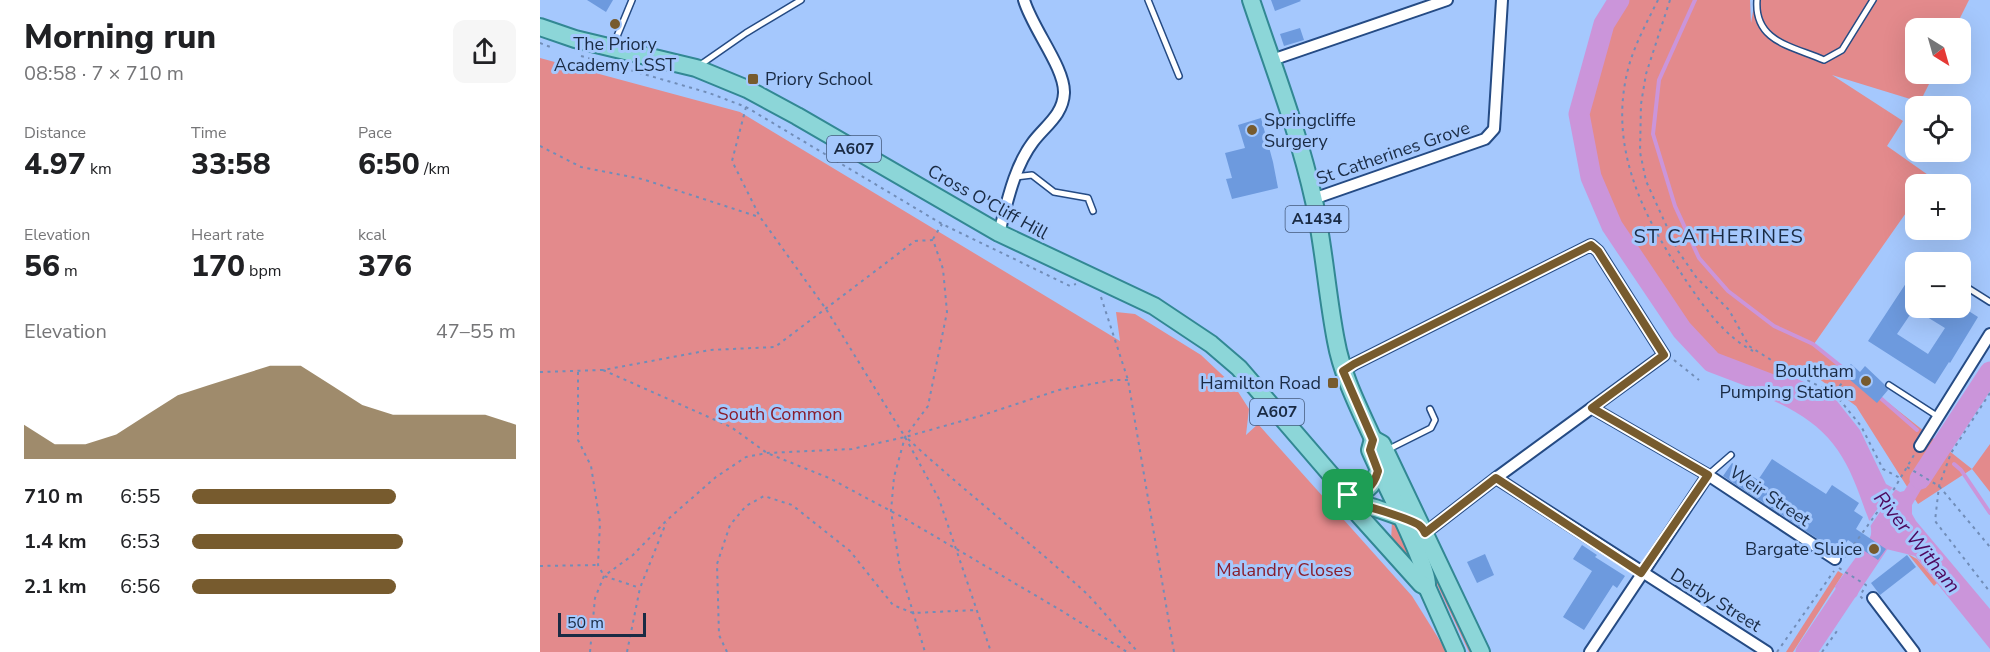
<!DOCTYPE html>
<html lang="en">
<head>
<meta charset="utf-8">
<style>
  :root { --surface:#fff; --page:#f6f6f6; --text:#202124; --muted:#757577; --accent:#775b2e }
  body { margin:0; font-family:"Nunito Sans",sans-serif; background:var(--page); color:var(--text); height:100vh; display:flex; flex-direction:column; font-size:22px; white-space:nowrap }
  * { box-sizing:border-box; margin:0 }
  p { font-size:20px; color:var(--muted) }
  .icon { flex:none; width:33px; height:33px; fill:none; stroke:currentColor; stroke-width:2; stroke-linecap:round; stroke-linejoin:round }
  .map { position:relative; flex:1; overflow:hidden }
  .side { display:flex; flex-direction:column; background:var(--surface); width:540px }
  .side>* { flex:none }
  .needle { width:39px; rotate:143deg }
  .fabs { position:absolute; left:1365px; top:18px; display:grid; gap:12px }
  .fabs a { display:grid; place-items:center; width:66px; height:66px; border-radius:12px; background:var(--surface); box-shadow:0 6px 24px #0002; font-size:30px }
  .scale { position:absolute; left:18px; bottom:15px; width:88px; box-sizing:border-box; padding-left:6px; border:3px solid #1a2b44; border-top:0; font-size:16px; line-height:21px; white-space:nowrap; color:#1a2b44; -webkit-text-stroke:4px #a5c8fd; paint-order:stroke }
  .pin { position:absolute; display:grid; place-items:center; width:51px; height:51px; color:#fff; margin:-26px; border-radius:12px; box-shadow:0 3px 9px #0006 }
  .round { display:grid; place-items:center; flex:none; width:63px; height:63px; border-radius:12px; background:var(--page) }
  .head { display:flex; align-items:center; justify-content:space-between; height:102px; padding:0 24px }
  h1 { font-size:33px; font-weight:800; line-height:45px }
  .figures { display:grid; grid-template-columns:repeat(3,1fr); gap:9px; height:102px; padding:6px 24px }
  .figures div { display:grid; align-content:center }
  .figures b { font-size:30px; font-weight:800 }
  .figures small { font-size:16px; font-weight:400 }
  .figures p { font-size:16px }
  .chart { height:168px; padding:12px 24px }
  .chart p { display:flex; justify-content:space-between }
  .chart svg { width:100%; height:108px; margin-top:6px; fill:var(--accent); opacity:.7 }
  ul { padding:0 24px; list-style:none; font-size:20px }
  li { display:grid; grid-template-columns:96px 72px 1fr; align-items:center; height:45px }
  li i { height:15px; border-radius:8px; background:var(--accent) }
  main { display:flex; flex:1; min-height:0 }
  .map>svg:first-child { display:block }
  .green { fill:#e38a8c }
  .water { fill:#cb95da }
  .pier { fill:#a5c8fd }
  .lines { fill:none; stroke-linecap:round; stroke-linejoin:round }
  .stream { stroke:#cb95da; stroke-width:4 }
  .river { stroke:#cb95da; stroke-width:21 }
  .building { fill:#6d9ade; fill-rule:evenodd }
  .service-casing { stroke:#254b84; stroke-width:8 }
  .minor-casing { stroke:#254b84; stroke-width:14 }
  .primary-casing { stroke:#328893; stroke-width:20 }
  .path { stroke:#718db8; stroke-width:2; stroke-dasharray:3 4.5; stroke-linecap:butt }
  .service { stroke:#fff; stroke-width:5 }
  .minor { stroke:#fff; stroke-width:10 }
  .primary { stroke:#8cd6d8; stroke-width:16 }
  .route-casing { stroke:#fff; stroke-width:12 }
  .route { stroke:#775b2e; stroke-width:8 }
  .poi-dot { fill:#775b2e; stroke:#a5c8fd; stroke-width:2 }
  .labels { text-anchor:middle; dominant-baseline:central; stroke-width:6; stroke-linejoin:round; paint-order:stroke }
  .shield { fill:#a5c8fd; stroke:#445a7c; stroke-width:1.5 }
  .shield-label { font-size:16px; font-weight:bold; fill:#1a2b44 }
  .poi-label { font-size:18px; fill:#1a2b44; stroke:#a5c8fd; text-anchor:end }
  .street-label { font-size:18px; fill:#1a2b44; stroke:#a5c8fd }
  .park-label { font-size:18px; fill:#891d2c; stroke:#a5c8fd }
  .neighbourhood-label { font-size:20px; letter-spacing:1.5px; fill:#1a2b44; stroke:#a5c8fd }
  .water-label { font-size:20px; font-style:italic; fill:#4e085e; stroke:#a5c8fd }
</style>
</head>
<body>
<main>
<section class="side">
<div class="head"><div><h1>Morning run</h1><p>08:58 · 7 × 710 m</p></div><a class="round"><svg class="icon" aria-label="share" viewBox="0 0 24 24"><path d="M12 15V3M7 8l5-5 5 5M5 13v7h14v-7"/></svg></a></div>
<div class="figures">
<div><p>Distance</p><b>4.97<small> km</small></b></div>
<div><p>Time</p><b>33:58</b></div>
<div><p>Pace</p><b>6:50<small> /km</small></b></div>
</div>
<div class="figures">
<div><p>Elevation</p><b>56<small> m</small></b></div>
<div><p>Heart rate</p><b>170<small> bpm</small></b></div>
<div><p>kcal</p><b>376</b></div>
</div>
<div class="chart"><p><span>Elevation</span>47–55 m</p>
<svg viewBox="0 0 160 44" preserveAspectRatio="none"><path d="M0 44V30L10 38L20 38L30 34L40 26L50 18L60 14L70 10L80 6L90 6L100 14L110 22L120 26L130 26L140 26L150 26L160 30V44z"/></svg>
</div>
<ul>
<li><b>710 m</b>6:55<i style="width:63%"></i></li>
<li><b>1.4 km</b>6:53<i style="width:65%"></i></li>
<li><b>2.1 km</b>6:56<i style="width:63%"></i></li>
</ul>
</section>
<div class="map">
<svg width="1450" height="652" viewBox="0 0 1450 652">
  <rect width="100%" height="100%" fill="#a5c8fd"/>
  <!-- green -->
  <g class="green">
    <path d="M 1079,0 L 1210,0 L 1211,23 L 1215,0 L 1429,0 L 1415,28 L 1376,28 L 1376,74 L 1394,74 L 1380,102 L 1292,75 L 1363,121 L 1347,146 L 1391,177 L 1386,184 L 1376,184 L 1375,200 L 1274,344 L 1432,469 L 1450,444 L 1450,492 L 1432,469 L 1378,504 L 1316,406 L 1263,367 L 1226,382 L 1172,362 L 1142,330 L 1072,226 L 1051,177 L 1039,114 L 1064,24 Z"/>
    <path d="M 0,58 L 200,112 L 580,341 L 576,312 L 595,314 L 661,355 L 695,387 L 709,409 L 706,435 L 718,424 L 872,596 L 907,652 L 0,652 Z"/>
    <path d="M 852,521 L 857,523 L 884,580 L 851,542 Z"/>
    <path d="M 875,538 L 880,541 L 935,652 L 929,652 Z"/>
    <path d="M 1368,554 L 1377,559 L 1397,583 L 1394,586 Z"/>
    <path d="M 1298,571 L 1303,574 L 1253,652 L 1246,652 Z"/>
  </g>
  <!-- water -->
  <g class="water">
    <path d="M 1245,373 L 1293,396 L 1320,430 L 1346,484 L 1360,492 L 1364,491 L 1390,451 L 1400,457 L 1372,505 L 1372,514 L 1376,521 L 1450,609 L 1450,649 L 1375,556 L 1346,549 L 1330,538 C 1334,528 1327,516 1324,507 C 1305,451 1287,425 1232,400 Z"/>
    <path d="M 1322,549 L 1338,560 L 1321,585 L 1317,596 L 1300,609 L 1295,586 Z"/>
  </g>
  <!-- pier -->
  <path class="pier" d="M 1352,488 L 1355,490 L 1329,528 L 1327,524 Z"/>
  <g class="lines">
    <!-- stream -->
    <g class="stream">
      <path d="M 1155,0 L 1119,80 L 1113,134 L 1135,206 L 1159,258 L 1188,291 L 1234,326 L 1273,344 L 1308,372"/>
      <path d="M 1337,395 L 1377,430"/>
      <path d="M 1414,464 L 1421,470 L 1450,513"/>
    </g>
    <!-- river -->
    <g class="river">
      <path d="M 1079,0 L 1064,24 L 1039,114 L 1051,177 L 1072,226 L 1142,330 L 1172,362 L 1264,397"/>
      <path d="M 1380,479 L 1450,372"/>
      <path d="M 1266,652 L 1347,531"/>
    </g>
  </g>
  <!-- building -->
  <g class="building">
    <path d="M 47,0 L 73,0 L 66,12 Z"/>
    <path d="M 731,0 L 760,0 L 761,1 L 735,11 Z"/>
    <path d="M 760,28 L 764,40 L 744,46 L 740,34 Z"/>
    <path d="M 721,118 L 733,162 L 738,188 L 692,199 L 686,179 L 692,178 L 685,153 L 705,148 L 698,125 Z"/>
    <path d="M 1376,268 L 1375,308 L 1424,308 L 1438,317 L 1410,363 L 1409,362 L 1395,384 L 1328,341 ZM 1374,309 L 1405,328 L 1388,354 L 1357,334 Z"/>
    <path d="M 1311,364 L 1320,372 L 1325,366 L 1344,384 L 1348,390 L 1337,403 L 1302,373 Z"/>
    <path d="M 1232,459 L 1286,494 L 1292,485 L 1319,503 L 1314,511 L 1323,517 L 1316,529 L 1346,549 L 1338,560 L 1308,540 L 1299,553 L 1183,476 L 1192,463 L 1218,480 Z"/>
    <path d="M 1042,545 L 1057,555 L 1055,557 L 1085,576 L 1077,588 L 1073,585 L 1044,630 L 1023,617 L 1052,571 L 1033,559 Z"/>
    <path d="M 945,554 L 954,575 L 937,583 L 927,562 Z"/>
    <path d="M 1367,555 L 1376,567 L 1340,595 L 1331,583 Z"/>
  </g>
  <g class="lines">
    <!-- service casing -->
    <g class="service-casing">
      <g id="service">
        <path d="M 608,0 L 639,76"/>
        <path d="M 1217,0 C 1214,42 1252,46 1284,60 L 1302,50 L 1333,0"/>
        <path d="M 73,46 L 92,0"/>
        <path d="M 160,65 L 206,33 L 261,0"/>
        <path d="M 475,177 L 492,175 L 514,192 L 548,198 L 553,211"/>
        <path d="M 1387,261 L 1390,262"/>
        <path d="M 1420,283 L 1450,302"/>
        <path d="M 1349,385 L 1397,416"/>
        <path d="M 847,450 L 891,428 L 895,420 L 890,409"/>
        <path d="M 1168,475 L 1191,455"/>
      </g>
    </g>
    <!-- minor casing -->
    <g class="minor-casing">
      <g id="minor">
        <path d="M 732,60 L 907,0"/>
        <path d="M 773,199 L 945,139 L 954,129 L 962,0"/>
        <path d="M 459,233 C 467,203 474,167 493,142 C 505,126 523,115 524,93 C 525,68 492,28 484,0"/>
        <path d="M 803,371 L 814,364 L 1051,245 L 1058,251 L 1124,355 L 956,478 L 885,533"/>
        <path d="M 1052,408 L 1168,475 L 1295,559"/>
        <path d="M 1380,446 L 1450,334"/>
        <path d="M 956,478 L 1227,652"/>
        <path d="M 1333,598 L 1374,652"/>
        <path d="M 1050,652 L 1168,475"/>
      </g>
    </g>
    <!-- primary casing -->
    <g class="primary-casing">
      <g id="primary">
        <path d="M 711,0 C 733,66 759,133 774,201 C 784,247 787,295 796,341 C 802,375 819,408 833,439"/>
        <path d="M 0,27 L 35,39 L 156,68 L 207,89 L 257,116 L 459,233 L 614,306 L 671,344 L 699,368 L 817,505"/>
        <path d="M 833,439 L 842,444 L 845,450 L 941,652"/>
        <path d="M 833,439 L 830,450 C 840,475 890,567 887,587 L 916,652"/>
        <path d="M 808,495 C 825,493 833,488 838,471"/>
        <path d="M 817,505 L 819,515 L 881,584 L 887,587"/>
        <path d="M 817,505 C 827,503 856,516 868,519"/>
      </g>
    </g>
    <!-- path -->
    <g class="path">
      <path d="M 1118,0 C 1108,20 1097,40 1090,62 C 1066,143 1101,213 1145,279 C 1163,306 1184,336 1213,351"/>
      <path d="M 1130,0 L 1106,74 L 1101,104 L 1100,152 L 1106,181 L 1138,251 L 1156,277 L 1189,310 L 1209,346 L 1247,370 L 1295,394 L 1321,426 L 1343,469 L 1360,478"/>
      <path d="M 0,43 L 13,48"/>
      <path d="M 41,56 L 169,93 L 206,107 L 402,224 L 530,286 L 536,284"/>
      <path d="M 206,107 L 192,161 L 220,217 L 286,309 L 365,437 L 399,499 L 451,652"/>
      <path d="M 0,146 L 41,167 L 102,179 L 219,217"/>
      <path d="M 393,239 L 402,224"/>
      <path d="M 561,297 L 588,380 L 634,652"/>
      <path d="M 1134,360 L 1159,380"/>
      <path d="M 63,370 L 191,427 L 227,453 L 289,478 L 362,517 L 522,611 L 587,652"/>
      <path d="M 0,372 L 63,370 L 170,350 L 235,347 L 375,241 L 393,240 L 403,269 L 407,312 L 388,406 L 365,437 L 354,477 L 351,511 L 360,569 L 385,652"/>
      <path d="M 38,372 L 38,440 L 51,466 L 60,523 L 58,565 L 64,576 L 100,588"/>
      <path d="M 1295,392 L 1302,383"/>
      <path d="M 1450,393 L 1411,453 L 1399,486 L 1395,521 L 1450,592"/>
      <path d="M 368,439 C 425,492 488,540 546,593 C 564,611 580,633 598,652"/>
      <path d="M 1367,467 L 1399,486 L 1450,547"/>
      <path d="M 1305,557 L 1354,489 L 1374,455"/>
      <path d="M 0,566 L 58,565"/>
      <path d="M 1299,568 L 1326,585 L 1320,596 L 1323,599"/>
      <path d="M 50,652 L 55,598 L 64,576 L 93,555 L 127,520 L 176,477 L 206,457 L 227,453 L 312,449 L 365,437 L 440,416 L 519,390 L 573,380 L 588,380"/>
      <path d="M 87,652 L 100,588 L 126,523"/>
      <path d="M 187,652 L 179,635 L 177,564 L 190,525 L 206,506 L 224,496 L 252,505 L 310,551 L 353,605 L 373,613 L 436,610"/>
      <path d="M 1237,652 L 1294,571"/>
      <path d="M 1282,652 L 1297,631"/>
    </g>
    <!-- service -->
    <use href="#service" class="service"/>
    <!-- minor -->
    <use href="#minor" class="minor"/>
    <!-- primary -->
    <use href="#primary" class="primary"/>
  </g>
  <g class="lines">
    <!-- route casing -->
    <g class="route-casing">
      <path id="route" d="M 1051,245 L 1058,251 L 1124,355 L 1052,408 L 1168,475 L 1101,573 L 956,478 L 885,533 C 882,528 883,528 879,525 C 872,520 824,504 817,505 L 808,495 C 825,493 833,488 838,471 L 830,450 L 833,440 L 803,371 L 814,364 Z"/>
    </g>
    <!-- route -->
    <use href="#route" class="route"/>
  </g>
  <!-- markers -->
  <g class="poi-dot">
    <circle cx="75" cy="24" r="6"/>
    <rect x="207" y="73" width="12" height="12" rx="3"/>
    <circle cx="712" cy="130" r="6"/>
    <circle cx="1326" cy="381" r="6"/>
    <rect x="787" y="377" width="12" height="12" rx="3"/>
    <circle cx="1334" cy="549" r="6"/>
  </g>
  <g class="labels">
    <!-- shield labels -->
    <g class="shield">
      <rect x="287" y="136" width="54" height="26" rx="4.5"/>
      <rect x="745.5" y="206" width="63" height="26" rx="4.5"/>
      <rect x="710" y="399" width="54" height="26" rx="4.5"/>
    </g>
    <g class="shield-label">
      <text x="314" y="149">A607</text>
      <text x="777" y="219">A1434</text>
      <text x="737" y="412">A607</text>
    </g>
    <!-- poi labels -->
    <g class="poi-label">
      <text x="75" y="44" text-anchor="middle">The Priory<tspan x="75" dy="21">Academy LSST</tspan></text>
      <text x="225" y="79" text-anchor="start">Priory School</text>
      <text x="724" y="120" text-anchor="start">Springcliffe<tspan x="724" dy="21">Surgery</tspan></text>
      <text x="1314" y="371">Boultham<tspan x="1314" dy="21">Pumping Station</tspan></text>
      <text x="781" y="383">Hamilton Road</text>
      <text x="1322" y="549">Bargate Sluice</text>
    </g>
    <!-- street labels -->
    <g class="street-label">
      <text transform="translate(853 153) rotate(-19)">St Catherines Grove</text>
      <text transform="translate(448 202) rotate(29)">Cross O'Cliff Hill</text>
      <text transform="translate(1230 496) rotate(34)">Weir Street</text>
      <text transform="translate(1176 600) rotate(32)">Derby Street</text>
    </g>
    <!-- park labels -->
    <g class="park-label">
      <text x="240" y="414">South Common</text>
      <text x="744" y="570">Malandry Closes</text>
    </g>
    <!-- neighbourhood labels -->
    <g class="neighbourhood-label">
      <text x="1179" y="236">ST CATHERINES</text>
    </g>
    <!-- water labels -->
    <g class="water-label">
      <text transform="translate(1377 542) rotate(51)">River Witham</text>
    </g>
  </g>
</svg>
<div class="fabs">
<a><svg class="needle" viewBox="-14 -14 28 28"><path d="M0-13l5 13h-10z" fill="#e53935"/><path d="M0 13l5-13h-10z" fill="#757577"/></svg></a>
<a><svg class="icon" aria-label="locate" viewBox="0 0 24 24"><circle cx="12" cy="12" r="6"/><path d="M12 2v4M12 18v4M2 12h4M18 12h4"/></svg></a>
<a>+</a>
<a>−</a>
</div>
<div class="scale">50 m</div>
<div class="pin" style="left:808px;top:495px;background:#1e9e55"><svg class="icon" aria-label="arrive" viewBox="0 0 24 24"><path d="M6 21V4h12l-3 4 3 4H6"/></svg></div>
</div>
</main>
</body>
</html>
